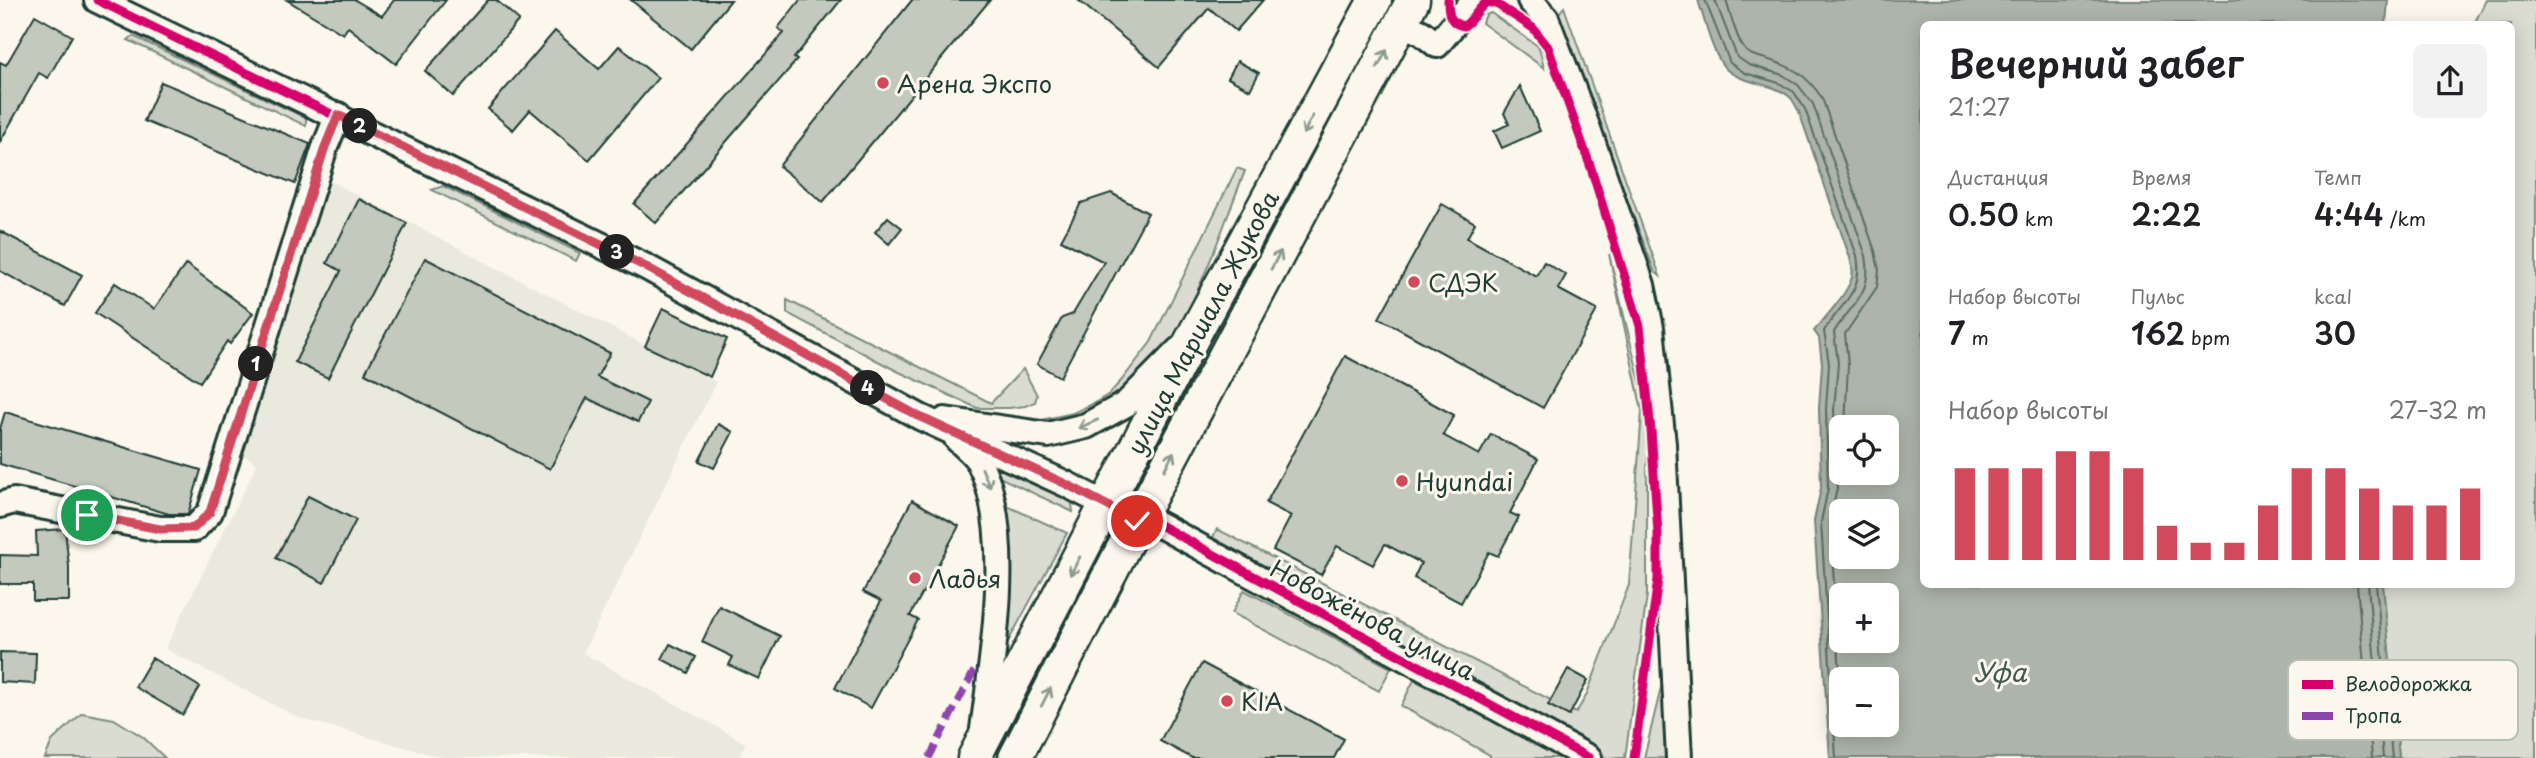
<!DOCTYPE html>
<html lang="ru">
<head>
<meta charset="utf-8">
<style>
  :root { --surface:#fff; --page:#f2f2f2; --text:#202124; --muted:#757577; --accent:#d1495b }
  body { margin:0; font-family:"Playpen Sans",sans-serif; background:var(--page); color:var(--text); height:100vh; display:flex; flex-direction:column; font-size:26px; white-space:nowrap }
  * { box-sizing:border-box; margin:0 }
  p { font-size:23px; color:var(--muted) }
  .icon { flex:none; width:38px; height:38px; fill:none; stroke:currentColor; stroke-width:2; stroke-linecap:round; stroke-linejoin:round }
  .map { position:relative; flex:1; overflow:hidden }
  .panel { position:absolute; left:1920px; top:21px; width:595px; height:567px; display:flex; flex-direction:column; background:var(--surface); border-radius:10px; box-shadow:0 4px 18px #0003 }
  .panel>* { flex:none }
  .controls { position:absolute; left:1829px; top:415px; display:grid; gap:14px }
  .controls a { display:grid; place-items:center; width:70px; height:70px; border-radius:10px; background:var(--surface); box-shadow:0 4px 18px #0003; font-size:35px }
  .pin { position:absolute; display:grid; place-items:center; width:60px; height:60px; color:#fff; margin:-30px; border:4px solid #fff; border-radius:50%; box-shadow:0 2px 7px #0007 }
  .km { position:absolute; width:35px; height:35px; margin:-18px; border-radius:50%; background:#222; color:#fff; font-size:19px; line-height:35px; text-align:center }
  .round { display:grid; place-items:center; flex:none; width:74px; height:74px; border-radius:10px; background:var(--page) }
  .summary { display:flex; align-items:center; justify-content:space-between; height:119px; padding:0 28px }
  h1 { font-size:38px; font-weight:600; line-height:52px }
  .metrics { display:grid; grid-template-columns:repeat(3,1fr); gap:10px; height:119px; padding:7px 28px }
  .metrics div { display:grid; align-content:center }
  .metrics b { font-size:30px; font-weight:600 }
  .metrics small { font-size:19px; font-weight:400 }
  .metrics p { font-size:19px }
  .chart { height:196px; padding:14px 28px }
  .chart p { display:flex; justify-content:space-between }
  .chart svg { width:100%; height:126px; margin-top:7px; stroke:var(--accent); stroke-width:6 }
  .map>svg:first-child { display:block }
  .built { fill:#eae9de }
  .green { fill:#dbdcd1; stroke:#7d8c82; stroke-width:2 }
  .water { fill:#adb4aa; stroke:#74847b; stroke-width:2; fill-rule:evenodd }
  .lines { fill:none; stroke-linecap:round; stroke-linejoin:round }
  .shore { stroke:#586d63; stroke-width:2 }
  .building { fill:#c4c9be; stroke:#1f3d34; stroke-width:2 }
  .minor-casing { stroke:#1f3d34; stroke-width:30 }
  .major-casing { stroke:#1f3d34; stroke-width:37 }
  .minor { stroke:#fbf7ec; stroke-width:24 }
  .major { stroke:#fbf7ec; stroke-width:32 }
  .quiet { stroke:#8e44ad; stroke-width:7; stroke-dasharray:14 7; stroke-linecap:butt }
  .cycleway-casing { stroke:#fbf7ec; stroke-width:13 }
  .cycleway { stroke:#d6006c; stroke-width:9 }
  .oneway { stroke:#8d9a90 }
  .route-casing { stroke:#fff; stroke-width:14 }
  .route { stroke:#d1495b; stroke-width:9 }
  .poi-dot { fill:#d1495b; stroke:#fbf7ec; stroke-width:2.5 }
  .labels { text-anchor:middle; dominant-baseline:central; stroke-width:6; stroke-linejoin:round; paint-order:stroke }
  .poi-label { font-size:24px; fill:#1f3d34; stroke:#fbf7ec; text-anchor:start }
  .street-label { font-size:24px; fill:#1f3d34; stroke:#fbf7ec }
  .water-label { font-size:26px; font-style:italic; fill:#425b52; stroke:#fbf7ec }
  .key { fill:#fbf7ec; stroke:#b9bfb5; stroke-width:2 }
  .key-label { font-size:19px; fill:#1f3d34 }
</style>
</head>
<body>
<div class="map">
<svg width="2536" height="758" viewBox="0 0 2536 758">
  <rect width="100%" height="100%" fill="#fbf7ec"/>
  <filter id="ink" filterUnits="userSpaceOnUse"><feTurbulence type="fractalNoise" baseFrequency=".0143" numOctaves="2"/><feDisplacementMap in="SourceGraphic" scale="14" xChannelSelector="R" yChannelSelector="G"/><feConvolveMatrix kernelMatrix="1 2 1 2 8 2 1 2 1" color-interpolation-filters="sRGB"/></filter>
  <g filter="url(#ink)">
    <!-- built -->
    <path class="built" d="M 328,180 L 716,382 L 583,653 L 746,743 L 738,758 L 444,758 L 299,718 L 165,649 L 257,464 L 235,449 Z"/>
    <!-- green -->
    <g class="green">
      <path d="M 2486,0 L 2536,0 L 2536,758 L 2399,758 L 2383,585 L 2511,584 L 2511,24 L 2474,24 Z"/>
      <path d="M 1564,7 L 1660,276 L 1655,272 L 1556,17 Z"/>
      <path d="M 1491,13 L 1539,47 L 1544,68 L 1482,23 L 1486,15 Z"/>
      <path d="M 133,36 L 306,118 L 306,126 L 128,40 Z"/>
      <path d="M 1237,168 L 1245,171 C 1215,245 1187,344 1125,398 C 1114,408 1061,424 1044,430 L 1037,421 L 1073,413 L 1096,402 L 1109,394 L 1121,381 L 1151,342 Z"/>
      <path d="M 443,186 L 580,253 L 576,261 L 432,190 Z"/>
      <path d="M 1609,254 L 1647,410 L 1647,595 L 1625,758 L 1606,758 L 1209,545 L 1217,529 L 1576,713 L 1586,696 L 1629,585 L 1642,411 Z"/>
      <path d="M 787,300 L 991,403 L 1023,369 L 1037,395 L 1035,402 L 1025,406 L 1009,408 L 977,408 L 895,370 L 787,313 Z"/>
      <path d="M 992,458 L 1071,496 L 1073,512 L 997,476 Z"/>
      <path d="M 996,501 L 1067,533 L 1008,642 L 1007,602 Z"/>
      <path d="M 1244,590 L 1391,668 L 1379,691 L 1232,613 Z"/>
      <path d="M 1667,663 L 1670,758 L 1644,758 Z"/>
      <path d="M 1414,680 L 1567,758 L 1490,758 L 1490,755 L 1401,706 Z"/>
      <path d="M 82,713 L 114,719 L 143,737 L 165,758 L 45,758 L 52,741 Z"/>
    </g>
    <!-- water -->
    <path class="water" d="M 1698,0 L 2388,0 L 2386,24 L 1923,24 L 1923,584 L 2383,585 L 2399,758 L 1830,758 L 1814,521 L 1821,488 L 1819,408 L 1822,364 L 1819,338 L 1814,331 C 1826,316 1844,298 1851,280 C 1854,273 1852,266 1850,258 L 1799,112 C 1797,108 1794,102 1791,98 C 1774,82 1745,85 1727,70 C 1713,58 1704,18 1698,0 ZM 1841,427 L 1886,427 L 1886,472 L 1841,472 ZM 1841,511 L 1886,511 L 1886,556 L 1841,556 ZM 1841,595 L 1886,595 L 1886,640 L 1841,640 ZM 1841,679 L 1886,679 L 1886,724 L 1841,724 Z"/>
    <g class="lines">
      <!-- shore -->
      <g class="shore">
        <path d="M 1705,0 L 1730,63 L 1745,73 L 1779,83 L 1794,92 L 1805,109 L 1857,256 C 1864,292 1841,303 1824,331 L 1829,364 L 1826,409 L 1828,488 L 1821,522 L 1836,758"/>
        <path d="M 1715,0 L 1737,57 L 1749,65 L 1783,75 L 1798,85 L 1813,104 L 1866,256 C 1873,294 1852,303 1834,332 L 1838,363 L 1834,409 L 1837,488 L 1830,522 L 1841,689"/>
        <path d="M 1726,0 C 1730,13 1737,42 1746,51 C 1751,56 1759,57 1766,59 C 1793,67 1806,74 1822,98 L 1875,251 L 1879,270 L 1877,287 L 1845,334 L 1848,365 L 1845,427"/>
        <path d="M 2357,584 L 2372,758"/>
        <path d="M 2368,584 L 2383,758"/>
        <path d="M 2376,584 L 2392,758"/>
      </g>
    </g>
    <!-- building -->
    <g class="building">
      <path d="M 287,0 L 355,0 L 382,16 L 394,0 L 446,0 L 396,64 L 348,27 L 343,34 Z"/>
      <path d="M 488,0 L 496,0 L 519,20 L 453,96 L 425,71 Z"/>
      <path d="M 631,0 L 731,0 L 691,49 Z"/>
      <path d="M 800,0 L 841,0 L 794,58 L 797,60 L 656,223 L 634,204 L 784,33 L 778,28 Z"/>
      <path d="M 912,0 L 990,0 L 823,202 L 779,166 Z"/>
      <path d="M 1078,0 L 1263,0 L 1236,31 L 1209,8 L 1159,67 Z"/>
      <path d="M 35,15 L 72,36 L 48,78 L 39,73 L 0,142 L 0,62 L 6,65 Z"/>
      <path d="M 555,31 L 599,69 L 619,46 L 658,78 L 589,160 L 530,110 L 513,130 L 488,109 Z"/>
      <path d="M 1237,61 L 1259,73 L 1250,90 L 1228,78 Z"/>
      <path d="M 161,82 L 310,144 L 295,184 L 144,121 Z"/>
      <path d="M 1520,86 L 1540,131 L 1502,148 L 1494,131 L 1509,124 L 1504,113 Z"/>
      <path d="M 1111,193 L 1148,213 L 1060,377 L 1037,364 L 1062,318 L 1073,314 L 1104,262 L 1061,240 L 1081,203 Z"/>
      <path d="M 359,199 L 407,223 L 328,378 L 295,362 L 341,271 L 327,263 Z"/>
      <path d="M 1442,204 L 1475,223 L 1467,238 L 1536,276 L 1544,262 L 1566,275 L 1558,289 L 1597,310 L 1543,408 L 1379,318 Z"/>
      <path d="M 888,217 L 902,228 L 889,244 L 875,232 Z"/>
      <path d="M 0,231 L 82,275 L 65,306 L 0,271 Z"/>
      <path d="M 425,258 L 610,353 L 597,377 L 648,402 L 638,422 L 587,398 L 550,469 L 365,373 Z"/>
      <path d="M 186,264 L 253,313 L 230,344 L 227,341 L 200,382 L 95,313 L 115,283 L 154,309 Z"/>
      <path d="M 663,308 L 727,339 L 710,377 L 645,346 Z"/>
      <path d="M 1345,356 L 1454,415 L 1443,435 L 1479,455 L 1491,434 L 1538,459 L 1510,513 L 1519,517 L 1498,556 L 1489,552 L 1461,603 L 1414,578 L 1421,563 L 1385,544 L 1373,565 L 1337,546 L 1321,575 L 1273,550 L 1291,516 L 1266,503 Z"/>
      <path d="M 5,412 L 201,470 L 188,514 L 169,514 L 0,464 L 0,429 Z"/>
      <path d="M 718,424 L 733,432 L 714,468 L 699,461 Z"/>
      <path d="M 308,496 L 356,520 L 324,583 L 276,558 Z"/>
      <path d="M 912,500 L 959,526 L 910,616 L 918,620 L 871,708 L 835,688 L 881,601 L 863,592 Z"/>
      <path d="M 65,529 L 69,567 L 69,601 L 33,601 L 33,584 L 0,584 L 0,555 L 37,556 L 36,531 Z"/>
      <path d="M 719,606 L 780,636 L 759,679 L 729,665 L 733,657 L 702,642 Z"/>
      <path d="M 670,644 L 696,657 L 688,673 L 662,659 Z"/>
      <path d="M 0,652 L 36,653 L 35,684 L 0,682 Z"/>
      <path d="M 152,658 L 200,687 L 183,715 L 135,687 Z"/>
      <path d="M 1202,663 L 1344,739 L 1334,758 L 1192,758 L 1160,741 Z"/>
      <path d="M 1568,669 L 1588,680 L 1569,716 L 1548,705 Z"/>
    </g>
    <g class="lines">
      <!-- minor casing -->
      <g class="minor-casing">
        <g id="minor">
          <path d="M 97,0 L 646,267 L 920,417 L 1066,484 L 1137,521 L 1156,523 L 1589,758"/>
          <path d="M 1530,0 L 1546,18 L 1588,129 L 1642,285 L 1651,328 L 1663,444 L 1679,758"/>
          <path d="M 1401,23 L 1422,33 L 1437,45 L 1474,0"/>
          <path d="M 945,420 L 1048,435 L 1086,426 L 1126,404 L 1179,350"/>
          <path d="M 957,439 C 964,446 974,453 979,462 C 1014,529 993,656 983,729"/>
          <path d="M 0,505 L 14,501 L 160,529 L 194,529 L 210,512 L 325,147 L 338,115"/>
        </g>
      </g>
      <!-- major casing -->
      <g class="major-casing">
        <g id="major">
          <path d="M 974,758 L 1195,333 L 1375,0"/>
          <path d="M 1015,758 L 1119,556 L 1413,0"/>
        </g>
      </g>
      <!-- minor -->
      <use href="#minor" class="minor"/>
      <!-- major -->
      <use href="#major" class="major"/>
      <!-- quiet -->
      <path class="quiet" d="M 929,758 L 977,665"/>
      <!-- cycleway casing -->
      <g class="cycleway-casing">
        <g id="cycleway">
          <path d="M 97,0 L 646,267 L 920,417 L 1066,484 L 1137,521 L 1156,523 L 1589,758"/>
          <path d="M 1448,0 C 1448,14 1450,24 1464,26 C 1474,19 1477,9 1487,2 L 1498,5 L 1533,28 L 1548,47 L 1591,168 L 1640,326 L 1651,430 L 1658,533 L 1658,579 L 1634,758"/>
        </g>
      </g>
      <!-- cycleway -->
      <use href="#cycleway" class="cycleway"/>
    </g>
    <!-- one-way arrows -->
    <defs><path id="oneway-shaft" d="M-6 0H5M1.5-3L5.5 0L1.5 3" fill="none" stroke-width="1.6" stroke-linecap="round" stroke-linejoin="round" transform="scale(1.75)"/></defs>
    <g class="oneway">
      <use href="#oneway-shaft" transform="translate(1382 59) rotate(-62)"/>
      <use href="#oneway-shaft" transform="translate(1308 125) rotate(118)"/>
      <use href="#oneway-shaft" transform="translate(1276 260) rotate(-62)"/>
      <use href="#oneway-shaft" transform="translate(1088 424) rotate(157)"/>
      <use href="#oneway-shaft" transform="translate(1169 461) rotate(-62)"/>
      <use href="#oneway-shaft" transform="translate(986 478) rotate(67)"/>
      <use href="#oneway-shaft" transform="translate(1075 566) rotate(118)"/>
      <use href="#oneway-shaft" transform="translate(1046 697) rotate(-63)"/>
    </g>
  </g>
  <g class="lines" filter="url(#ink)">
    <!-- route casing -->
    <g class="route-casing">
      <path id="route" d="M 87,515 L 160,529 L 194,528 L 210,512 L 325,147 L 338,115 L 646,267 L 920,417 L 1066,484 L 1137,521"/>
    </g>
    <!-- route -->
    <use href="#route" class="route"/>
  </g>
  <!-- markers -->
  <g class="poi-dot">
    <circle cx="883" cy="83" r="7"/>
    <circle cx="1414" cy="282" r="7"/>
    <circle cx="1402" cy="481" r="7"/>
    <circle cx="915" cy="578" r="7"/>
    <circle cx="1227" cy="701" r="7"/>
  </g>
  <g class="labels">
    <!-- poi labels -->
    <g class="poi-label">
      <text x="897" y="83">Арена Экспо</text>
      <text x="1428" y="282">СДЭК</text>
      <text x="1416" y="481">Hyundai</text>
      <text x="929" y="578">Ладья</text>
      <text x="1241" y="701">KIA</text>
    </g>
    <!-- street labels -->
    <g class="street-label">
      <text transform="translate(1202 322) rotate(-62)">улица Маршала Жукова</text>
      <text transform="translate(1373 619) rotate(28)">Новожёнова улица</text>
    </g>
    <!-- water labels -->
    <g class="water-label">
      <text x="2000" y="671">Уфа</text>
    </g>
  </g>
  <!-- legend -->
  <rect x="2288" y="660" width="230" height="80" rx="10" class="key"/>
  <rect x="2302" y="680" width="31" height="9" fill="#d6006c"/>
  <rect x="2302" y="712" width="31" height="8" fill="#8e44ad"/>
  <g class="key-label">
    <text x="2345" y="691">Велодорожка</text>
    <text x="2345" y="723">Тропа</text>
  </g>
</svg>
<div class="controls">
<a><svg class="icon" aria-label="locate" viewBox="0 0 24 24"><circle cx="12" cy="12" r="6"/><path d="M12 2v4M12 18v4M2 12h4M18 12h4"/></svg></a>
<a><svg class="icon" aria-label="layers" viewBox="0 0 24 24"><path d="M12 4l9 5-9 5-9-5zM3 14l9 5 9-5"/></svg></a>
<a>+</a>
<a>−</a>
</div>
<div class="pin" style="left:87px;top:515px;background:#1e9e55"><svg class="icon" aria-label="arrive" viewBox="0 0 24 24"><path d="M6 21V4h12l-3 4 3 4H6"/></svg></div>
<div class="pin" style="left:1137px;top:521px;background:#d93025"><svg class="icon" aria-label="check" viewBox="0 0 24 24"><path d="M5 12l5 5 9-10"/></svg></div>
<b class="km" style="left:256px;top:364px">1</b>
<b class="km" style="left:360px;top:126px">2</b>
<b class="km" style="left:617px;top:252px">3</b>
<b class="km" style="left:868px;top:388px">4</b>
<section class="panel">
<div class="summary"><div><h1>Вечерний забег</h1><p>21:27</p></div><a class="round"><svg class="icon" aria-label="share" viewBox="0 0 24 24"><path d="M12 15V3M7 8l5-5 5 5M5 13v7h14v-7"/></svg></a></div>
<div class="metrics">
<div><p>Дистанция</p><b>0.50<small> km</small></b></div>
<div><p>Время</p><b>2:22</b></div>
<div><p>Темп</p><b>4:44<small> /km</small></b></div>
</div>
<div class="metrics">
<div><p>Набор высоты</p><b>7<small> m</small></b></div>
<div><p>Пульс</p><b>162<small> bpm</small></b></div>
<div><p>kcal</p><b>30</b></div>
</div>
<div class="chart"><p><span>Набор высоты</span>27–32 m</p>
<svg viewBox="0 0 160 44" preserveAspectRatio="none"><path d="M5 44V12M15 44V12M25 44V12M35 44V6M45 44V6M55 44V12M65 44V32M75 44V38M85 44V38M95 44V25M105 44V12M115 44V12M125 44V19M135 44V25M145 44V25M155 44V19"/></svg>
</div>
</section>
</div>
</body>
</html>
